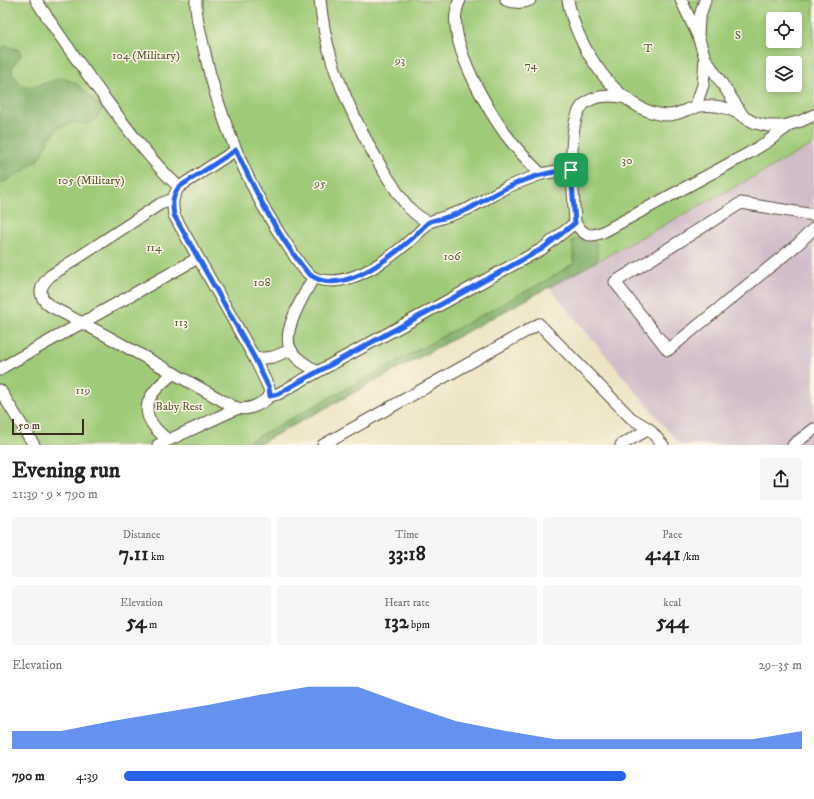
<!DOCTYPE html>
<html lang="en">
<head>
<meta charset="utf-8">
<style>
  :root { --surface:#fff; --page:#f6f6f6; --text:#222; --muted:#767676; --accent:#2563eb }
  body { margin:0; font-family:"IM FELL DW Pica",serif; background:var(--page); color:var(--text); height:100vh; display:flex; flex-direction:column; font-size:15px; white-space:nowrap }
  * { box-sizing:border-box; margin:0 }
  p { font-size:13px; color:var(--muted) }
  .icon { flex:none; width:22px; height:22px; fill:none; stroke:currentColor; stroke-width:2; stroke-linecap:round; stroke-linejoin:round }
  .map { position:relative; height:445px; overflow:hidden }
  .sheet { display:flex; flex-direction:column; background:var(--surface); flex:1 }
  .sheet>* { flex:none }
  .controls { position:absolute; left:766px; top:12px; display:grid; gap:8px }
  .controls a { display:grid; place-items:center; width:36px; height:36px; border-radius:4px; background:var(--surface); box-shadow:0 2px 6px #0003; font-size:20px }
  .scale { position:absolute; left:12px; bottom:10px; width:72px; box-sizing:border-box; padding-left:4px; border:2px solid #3b2a1e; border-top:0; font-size:11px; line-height:14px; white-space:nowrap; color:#3b2a1e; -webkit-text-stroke:3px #fcf5e5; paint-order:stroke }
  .pin { position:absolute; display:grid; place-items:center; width:34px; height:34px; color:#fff; margin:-17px; border-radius:8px; box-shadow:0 2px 6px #0006 }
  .round { display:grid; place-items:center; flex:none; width:42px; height:42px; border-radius:4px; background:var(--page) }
  .summary { display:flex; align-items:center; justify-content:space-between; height:68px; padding:0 12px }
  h1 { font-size:22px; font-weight:800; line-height:30px }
  .figures { display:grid; grid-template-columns:repeat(3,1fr); gap:6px; height:68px; padding:4px 12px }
  .figures div { display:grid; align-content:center; border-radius:4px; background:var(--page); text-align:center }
  .figures b { font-size:20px; font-weight:800 }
  .figures small { font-size:11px; font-weight:400 }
  .figures p { font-size:11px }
  .chart { height:112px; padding:8px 12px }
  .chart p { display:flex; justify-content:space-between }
  .chart svg { width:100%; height:72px; margin-top:4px; fill:var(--accent); opacity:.7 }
  ul { padding:0 12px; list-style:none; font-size:13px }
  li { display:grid; grid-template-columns:64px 48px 1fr; align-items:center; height:30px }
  li i { height:10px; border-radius:5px; background:var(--accent) }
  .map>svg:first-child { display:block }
  .industrial { fill:#d1bdc9 }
  .green { fill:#9fcb78; stroke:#6d7a4b; fill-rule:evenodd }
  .forest { fill:#7faf68; stroke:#5d6c43 }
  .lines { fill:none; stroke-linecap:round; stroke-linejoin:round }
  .minor-casing { stroke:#564637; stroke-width:13 }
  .minor { stroke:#fff; stroke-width:11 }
  .route-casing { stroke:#fff; stroke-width:8 }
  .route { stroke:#2563eb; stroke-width:5 }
  .labels { text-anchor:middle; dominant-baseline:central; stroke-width:3; stroke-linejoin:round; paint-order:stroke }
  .park-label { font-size:12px; fill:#595a39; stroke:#fcf5e5 }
</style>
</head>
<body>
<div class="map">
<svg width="814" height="445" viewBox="0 0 814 445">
  <rect width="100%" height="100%" fill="#fcf5e5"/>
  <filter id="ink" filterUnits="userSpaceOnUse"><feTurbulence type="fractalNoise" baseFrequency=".025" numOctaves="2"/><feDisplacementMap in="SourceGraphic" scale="8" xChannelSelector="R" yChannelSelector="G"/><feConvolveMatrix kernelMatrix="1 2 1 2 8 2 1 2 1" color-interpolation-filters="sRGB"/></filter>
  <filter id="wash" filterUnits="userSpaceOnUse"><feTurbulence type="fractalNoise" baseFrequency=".012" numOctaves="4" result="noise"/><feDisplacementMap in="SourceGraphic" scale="16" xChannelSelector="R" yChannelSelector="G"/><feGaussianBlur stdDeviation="0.9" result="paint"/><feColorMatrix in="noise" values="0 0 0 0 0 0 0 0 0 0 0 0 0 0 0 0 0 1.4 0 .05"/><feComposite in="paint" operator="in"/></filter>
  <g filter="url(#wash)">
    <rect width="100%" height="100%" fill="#ede4c3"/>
    <!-- industrial -->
    <path class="industrial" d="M 814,144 L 814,445 L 680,445 L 549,287 Z"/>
    <!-- green -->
    <path class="green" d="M 0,0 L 814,0 L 814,144 L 257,445 L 0,445 ZM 773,19 L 795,19 L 795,41 L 773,41 ZM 773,63 L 795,63 L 795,85 L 773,85 Z"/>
    <!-- forest -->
    <g class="forest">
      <path d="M 5,46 L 19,50 L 21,55 L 12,67 L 12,74 L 24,87 L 40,85 L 62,78 L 76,83 L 103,109 L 94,121 L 86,124 L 74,122 L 59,128 L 49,139 L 39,159 L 25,170 L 0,184 L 0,50 Z"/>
      <path d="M 579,238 L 595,241 L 597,246 L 597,261 L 257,445 L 242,445 L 554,276 L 574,263 L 572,241 Z"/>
    </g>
  </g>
  <g filter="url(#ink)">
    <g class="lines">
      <!-- minor casing -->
      <g class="minor-casing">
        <g id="minor">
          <path d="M 36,0 C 60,37 86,73 112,108 C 133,136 153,163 179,187"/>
          <path d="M 196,0 C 195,15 200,30 203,45 C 218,116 249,192 292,252 C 298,261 306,276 318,279 C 355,290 405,248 429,222"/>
          <path d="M 320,0 C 322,19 325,38 331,57 C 343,97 366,143 388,178 C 395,188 401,199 409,208 C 415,214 421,219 429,222 L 468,209 L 507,187 L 541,174 C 530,163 519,152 510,140 C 489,113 441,34 460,0"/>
          <path d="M 506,0 C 514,3 522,4 530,0"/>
          <path d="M 568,0 C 575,44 618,114 668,115 C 677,115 683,111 691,108 C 709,103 728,106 744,117"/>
          <path d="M 681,0 L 698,36 L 705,58 L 744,117 L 755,123 L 768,126 L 784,126 L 801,121 L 814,115"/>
          <path d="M 698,35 L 699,19 L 705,0"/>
          <path d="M 627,98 C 612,95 595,94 583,105 C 565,123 574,198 575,223 C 584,235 589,238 603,232 L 749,153 L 767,142 L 791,124"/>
          <path d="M 695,108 L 703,85 L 705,58"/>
          <path d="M 541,174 L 557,171 L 571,170"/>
          <path d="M 173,199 L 160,204 L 50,276 C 39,287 37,296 50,306 L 105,335 L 225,402 C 229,404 233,407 237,408 C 249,411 262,404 270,396 L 269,388 L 254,357 L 174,215 C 172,203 172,197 179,187 L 236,150"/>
          <path d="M 814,215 L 741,203 L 615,282 L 668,350 L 798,244 L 814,228"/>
          <path d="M 313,278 C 305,294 280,332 291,350 C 296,360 309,366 317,372"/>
          <path d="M 255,359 L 273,357 L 291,350"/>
          <path d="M 0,370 L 3,367 L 198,258"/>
          <path d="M 0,390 L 34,445"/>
          <path d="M 270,396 L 278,394 L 299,382 L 542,249 L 575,223"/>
          <path d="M 168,440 C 135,414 144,396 174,373"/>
          <path d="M 158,445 L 238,408"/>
          <path d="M 323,445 L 539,324 L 631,418 L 649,429 L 663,445"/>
          <path d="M 621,445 L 649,429"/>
          <path d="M 793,445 L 814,429"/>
        </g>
      </g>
      <!-- minor -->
      <use href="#minor" class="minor"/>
    </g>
  </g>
  <g class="lines" filter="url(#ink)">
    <!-- route casing -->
    <g class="route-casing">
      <path id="route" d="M 236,150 C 256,193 277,235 307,272 C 336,300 386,261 409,241 C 416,236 423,226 429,222 C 433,220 439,219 444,218 C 452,216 459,213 467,210 C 476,205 484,200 493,195 C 517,181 544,172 571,170 L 575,223 L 542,249 L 299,382 L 278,394 L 270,396 L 269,388 L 254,357 L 174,215 C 172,203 172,197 179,187 Z"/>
    </g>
    <!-- route -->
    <use href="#route" class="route"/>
  </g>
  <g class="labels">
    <!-- park labels -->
    <g class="park-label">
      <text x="738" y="35">S</text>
      <text x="648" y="48">T</text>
      <text x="146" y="55">104 (Military)</text>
      <text x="400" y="60">93</text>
      <text x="531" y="65">74</text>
      <text x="627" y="160">30</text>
      <text x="91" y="180">105 (Military)</text>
      <text x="320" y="183">95</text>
      <text x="154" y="247">114</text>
      <text x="452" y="256">106</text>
      <text x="262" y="282">108</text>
      <text x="181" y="322">113</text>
      <text x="83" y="390">119</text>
      <text x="179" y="406">Baby Rest</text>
    </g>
  </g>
</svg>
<div class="controls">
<a><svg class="icon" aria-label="locate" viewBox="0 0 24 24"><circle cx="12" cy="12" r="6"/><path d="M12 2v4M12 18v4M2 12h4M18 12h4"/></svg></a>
<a><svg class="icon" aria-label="layers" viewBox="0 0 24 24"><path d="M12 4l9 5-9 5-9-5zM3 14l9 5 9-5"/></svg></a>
</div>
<div class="scale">50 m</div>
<div class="pin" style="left:571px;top:170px;background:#1e9e55"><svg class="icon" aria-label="arrive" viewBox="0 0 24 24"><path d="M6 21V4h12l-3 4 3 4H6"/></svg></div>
</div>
<section class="sheet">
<div class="summary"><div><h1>Evening run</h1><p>21:39 · 9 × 790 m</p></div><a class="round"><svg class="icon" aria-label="share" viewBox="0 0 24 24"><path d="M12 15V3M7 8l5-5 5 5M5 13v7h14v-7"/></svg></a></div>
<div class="figures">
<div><p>Distance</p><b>7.11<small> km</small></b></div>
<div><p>Time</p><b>33:18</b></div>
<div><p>Pace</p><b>4:41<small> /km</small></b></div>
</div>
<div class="figures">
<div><p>Elevation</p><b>54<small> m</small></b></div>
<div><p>Heart rate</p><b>132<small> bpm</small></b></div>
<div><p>kcal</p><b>544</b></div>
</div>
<div class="chart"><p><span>Elevation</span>29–35 m</p>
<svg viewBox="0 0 160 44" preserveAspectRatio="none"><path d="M0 44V33L10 33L20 27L30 22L40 17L50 11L60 6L70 6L80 17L90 27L100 33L110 38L120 38L130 38L140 38L150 38L160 33V44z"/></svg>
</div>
<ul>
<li><b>790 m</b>4:39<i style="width:74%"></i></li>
</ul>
</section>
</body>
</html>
